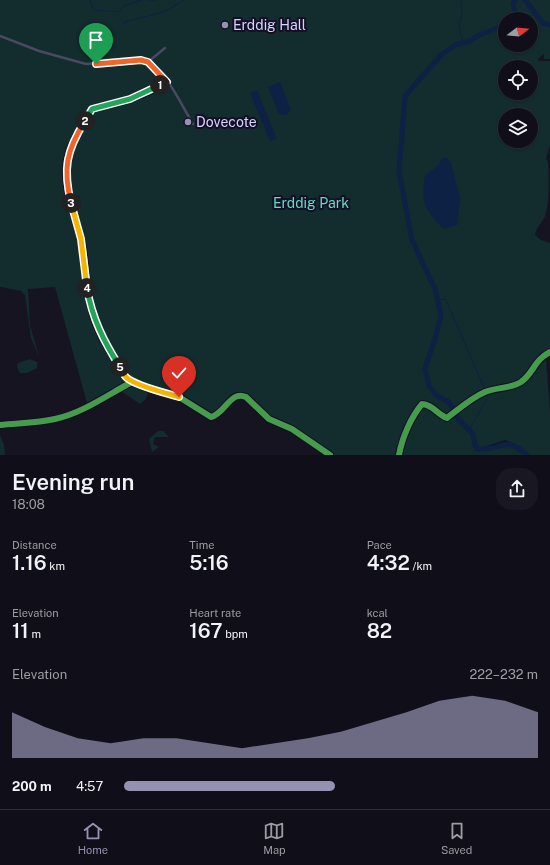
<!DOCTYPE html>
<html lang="en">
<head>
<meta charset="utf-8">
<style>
  :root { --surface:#100f19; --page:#191822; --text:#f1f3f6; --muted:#9c9ca2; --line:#302f38; --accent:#9591b1 }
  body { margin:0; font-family:"Public Sans",sans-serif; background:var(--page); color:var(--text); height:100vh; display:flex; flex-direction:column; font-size:15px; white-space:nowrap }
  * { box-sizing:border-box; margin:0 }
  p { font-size:13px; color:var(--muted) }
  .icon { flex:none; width:22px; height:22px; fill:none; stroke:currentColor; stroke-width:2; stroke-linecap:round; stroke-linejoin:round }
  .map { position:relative; height:455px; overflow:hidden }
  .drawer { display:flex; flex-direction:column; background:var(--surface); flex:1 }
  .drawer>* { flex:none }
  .needle { width:26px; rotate:74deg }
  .controls { position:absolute; left:498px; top:12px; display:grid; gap:8px }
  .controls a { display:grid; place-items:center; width:40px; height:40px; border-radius:50%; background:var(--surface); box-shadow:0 1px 3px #0004,0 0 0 1px var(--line); font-size:20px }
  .pin { position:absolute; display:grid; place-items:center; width:34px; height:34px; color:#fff; margin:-41px -17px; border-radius:50% 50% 50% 0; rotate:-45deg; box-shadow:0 0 4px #0007 }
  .pin .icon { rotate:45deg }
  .km { position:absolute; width:20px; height:20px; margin:-10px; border-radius:50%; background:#222; color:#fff; font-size:11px; line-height:20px; text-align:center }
  .round { display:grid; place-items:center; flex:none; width:42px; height:42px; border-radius:16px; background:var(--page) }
  .head { display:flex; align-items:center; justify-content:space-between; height:68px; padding:0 12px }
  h1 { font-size:22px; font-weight:600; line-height:30px }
  .metrics { display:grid; grid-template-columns:repeat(3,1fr); gap:6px; height:68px; padding:4px 12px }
  .metrics div { display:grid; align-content:center }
  .metrics b { font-size:20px; font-weight:600 }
  .metrics small { font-size:11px; font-weight:400 }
  .metrics p { font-size:11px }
  .chart { height:112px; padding:8px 12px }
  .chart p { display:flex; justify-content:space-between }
  .chart svg { width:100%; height:72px; margin-top:4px; fill:var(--accent); opacity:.7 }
  ul { padding:0 12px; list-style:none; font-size:13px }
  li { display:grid; grid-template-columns:64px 48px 1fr; align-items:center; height:30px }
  li i { height:10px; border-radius:5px; background:var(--accent) }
  .tabs { display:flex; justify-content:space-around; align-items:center; height:56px; border-top:1px solid var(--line); background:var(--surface); font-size:11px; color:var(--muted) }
  .tabs a { display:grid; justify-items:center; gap:2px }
  .tabs .active { color:var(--accent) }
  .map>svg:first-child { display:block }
  .green { fill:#132c2d; fill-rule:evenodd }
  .water { fill:#0d2144 }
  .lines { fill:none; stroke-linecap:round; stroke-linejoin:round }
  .stream { stroke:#0d2144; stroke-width:1 }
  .river { stroke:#0d2144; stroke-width:5 }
  .minor { stroke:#4a4962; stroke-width:2.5 }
  .cycleway-casing { stroke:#130f26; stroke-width:8 }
  .cycleway { stroke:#469c4c; stroke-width:6 }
  .split-1-casing { stroke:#fff; stroke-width:8 }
  .split-2-casing { stroke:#fff; stroke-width:8 }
  .split-3-casing { stroke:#fff; stroke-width:8 }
  .split-4-casing { stroke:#fff; stroke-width:8 }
  .split-5-casing { stroke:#fff; stroke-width:8 }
  .split-6-casing { stroke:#fff; stroke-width:8 }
  .split-1 { stroke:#f0652b; stroke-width:5 }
  .split-2 { stroke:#22a559; stroke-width:5 }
  .split-3 { stroke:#f0652b; stroke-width:5 }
  .split-4 { stroke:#f5b400; stroke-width:5 }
  .split-5 { stroke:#22a559; stroke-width:5 }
  .split-6 { stroke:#f5b400; stroke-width:5 }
  .poi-dot { fill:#9591b1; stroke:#130f26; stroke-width:1.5 }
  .labels { text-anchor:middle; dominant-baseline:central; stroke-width:4; stroke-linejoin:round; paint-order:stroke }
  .poi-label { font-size:14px; fill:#d9d4ff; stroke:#130f26; text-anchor:start }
  .park-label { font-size:14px; fill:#5fe0c0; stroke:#130f26 }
</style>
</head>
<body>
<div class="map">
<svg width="550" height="455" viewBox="0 0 550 455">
  <rect width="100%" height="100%" fill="#161421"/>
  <!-- green -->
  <g class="green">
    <path d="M 0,0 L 550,0 L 550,59 L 544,59 L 544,54 L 538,59 L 539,61 L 550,61 L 550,145 L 546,158 L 548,163 C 549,181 550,199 545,216 C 542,223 536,227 535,235 L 541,240 L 550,243 L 550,352 C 533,361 533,374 520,383 C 511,388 497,388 487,391 C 475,396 465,404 456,412 L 484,394 L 519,387 L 530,379 L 546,358 L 550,413 L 550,455 L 330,455 L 292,429 L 269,419 L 246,397 L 236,396 L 214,416 L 207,415 L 188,401 L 179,397 L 155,391 L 132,382 L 88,407 L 55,287 L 28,289 L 30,325 L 39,357 L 31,338 L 25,295 L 21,291 L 0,287 ZM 505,19 L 531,19 L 531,45 L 505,45 ZM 505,67 L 531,67 L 531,93 L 505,93 ZM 505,115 L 531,115 L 531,141 L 505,141 ZM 505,440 L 511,442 C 503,447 492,451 484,447 Z"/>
    <path d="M 30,359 L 37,362 L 37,368 L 27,373 L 20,373 L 17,367 L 18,363 Z"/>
    <path d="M 130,385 C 154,387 180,397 199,411 L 197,413 L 180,402 L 149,391 L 146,399 L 140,404 L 121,391 Z"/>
    <path d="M 158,431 L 163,431 L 169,437 L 155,437 L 153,444 L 159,447 L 152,452 L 149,439 Z"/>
    <path d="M 0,435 L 4,445 L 5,455 L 0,455 Z"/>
  </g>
  <!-- water -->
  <g class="water">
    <path d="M 280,82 L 291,110 L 286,115 L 279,114 L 268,87 Z"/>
    <path d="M 257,90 L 277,139 L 270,141 L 250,93 Z"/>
    <path d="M 446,157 L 451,163 L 460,199 L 457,225 L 443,229 C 424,207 421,205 425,175 L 438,166 L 441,160 Z"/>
  </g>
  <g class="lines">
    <!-- stream -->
    <g class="stream">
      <path d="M 90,0 L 94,10 L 119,12 L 123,6 L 142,0"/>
      <path d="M 147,0 L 156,0"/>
      <path d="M 461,0 L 462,14 L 459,25 L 463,43"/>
      <path d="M 122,25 L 125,22 L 166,11 L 184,0"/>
      <path d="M 437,300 L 445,299 L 447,302 L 485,390"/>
      <path d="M 469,430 L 487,399 L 486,393"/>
    </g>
    <!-- river -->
    <g class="river">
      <path d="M 515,0 L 513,4 L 516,19"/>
      <path d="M 525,0 L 543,23 L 550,25"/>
      <path d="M 505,25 L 477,36 L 470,41 L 455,45 L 441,55 L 405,96 L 399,172 L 412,240 L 435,289 L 441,315 L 435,339 L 425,368 L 429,386 L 437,396 L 449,402 L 459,420 L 473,434 L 475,446 L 478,449 C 502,451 504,434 527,455"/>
    </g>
    <!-- minor -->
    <g class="minor">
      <path d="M 0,36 L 39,51 L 86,64 L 141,60 C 165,65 181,105 193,124"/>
      <path d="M 148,62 L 165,48"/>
      <path d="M 132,382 L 125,377 C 115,357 99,338 93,315 C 85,289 87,262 81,238 C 75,217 64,188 66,166 C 68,146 82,125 93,109 L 130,99 L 148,92 L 167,82"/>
      <path d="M 0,425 C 18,423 37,423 55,419 C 83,413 107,395 132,382 L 155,391 L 179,397 L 211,417 C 225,414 230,390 246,397 L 269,419 L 292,429 L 330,455"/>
      <path d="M 399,455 C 402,438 411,417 422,404 C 432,404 438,415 447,418 C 459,409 471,398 485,392 C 496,387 510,389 521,382 C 534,373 533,361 550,352"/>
    </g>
    <!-- cycleway casing -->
    <g class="cycleway-casing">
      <g id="cycleway">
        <path d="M 132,382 L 125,377 C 115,357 99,338 93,315 C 85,289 87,262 81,238 C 75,217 64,188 66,166 C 68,146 82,125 93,109 L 130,99 L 148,92 L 167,82"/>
        <path d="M 0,425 C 18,423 37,423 55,419 C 83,413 107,395 132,382 L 155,391 L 179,397 L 211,417 C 225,414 230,390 246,397 L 269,419 L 292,429 L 330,455"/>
        <path d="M 399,455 C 402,438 411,417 422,404 C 432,404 438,415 447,418 C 459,409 471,398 485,392 C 496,387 510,389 521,382 C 534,373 533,361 550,352"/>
      </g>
    </g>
    <!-- cycleway -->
    <use href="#cycleway" class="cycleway"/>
  </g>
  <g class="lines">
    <!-- split-1 casing -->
    <g class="split-1-casing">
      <path id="split-1" d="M 96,64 L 141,60 L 148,62 L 167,82 L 160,85"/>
    </g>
    <!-- split-2 casing -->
    <g class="split-2-casing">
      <path id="split-2" d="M 85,121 L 92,109 L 130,99 L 160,85"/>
    </g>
    <!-- split-3 casing -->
    <g class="split-3-casing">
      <path id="split-3" d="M 71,203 C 63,169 66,151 85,121"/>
    </g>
    <!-- split-4 casing -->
    <g class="split-4-casing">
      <path id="split-4" d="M 71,203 L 81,239 L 87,288"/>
    </g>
    <!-- split-5 casing -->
    <g class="split-5-casing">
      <path id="split-5" d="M 87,288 C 92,318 104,342 120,367"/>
    </g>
    <!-- split-6 casing -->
    <g class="split-6-casing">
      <path id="split-6" d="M 120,367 C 122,371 124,376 127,378 C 136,386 166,393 179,397"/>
    </g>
    <!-- split-1 -->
    <use href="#split-1" class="split-1"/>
    <!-- split-2 -->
    <use href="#split-2" class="split-2"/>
    <!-- split-3 -->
    <use href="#split-3" class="split-3"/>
    <!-- split-4 -->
    <use href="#split-4" class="split-4"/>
    <!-- split-5 -->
    <use href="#split-5" class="split-5"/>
    <!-- split-6 -->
    <use href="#split-6" class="split-6"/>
  </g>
  <!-- markers -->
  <g class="poi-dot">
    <circle cx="225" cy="25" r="4"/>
    <circle cx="188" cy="122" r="4"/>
  </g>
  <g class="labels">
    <!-- poi labels -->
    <g class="poi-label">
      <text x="233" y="25">Erddig Hall</text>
      <text x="196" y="122">Dovecote</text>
    </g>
    <!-- park labels -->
    <g class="park-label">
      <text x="311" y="203">Erddig Park</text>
    </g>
  </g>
</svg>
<div class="controls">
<a><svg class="needle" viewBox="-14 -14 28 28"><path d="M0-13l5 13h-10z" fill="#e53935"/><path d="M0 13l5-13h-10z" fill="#9c9ca2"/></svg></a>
<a><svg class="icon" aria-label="locate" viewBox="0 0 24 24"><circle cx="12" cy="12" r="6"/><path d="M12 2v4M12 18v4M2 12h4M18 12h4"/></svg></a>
<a><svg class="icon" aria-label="layers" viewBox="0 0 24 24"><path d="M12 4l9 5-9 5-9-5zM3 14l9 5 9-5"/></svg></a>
</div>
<div class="pin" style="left:96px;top:64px;background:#1e9e55"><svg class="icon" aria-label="arrive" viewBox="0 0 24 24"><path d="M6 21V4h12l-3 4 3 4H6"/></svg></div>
<div class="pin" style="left:179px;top:397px;background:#d93025"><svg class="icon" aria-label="check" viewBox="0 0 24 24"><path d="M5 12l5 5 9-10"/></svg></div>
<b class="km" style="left:160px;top:85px">1</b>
<b class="km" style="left:85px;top:121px">2</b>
<b class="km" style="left:71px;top:203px">3</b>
<b class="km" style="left:87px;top:288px">4</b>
<b class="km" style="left:120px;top:367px">5</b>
</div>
<section class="drawer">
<div class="head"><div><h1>Evening run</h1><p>18:08</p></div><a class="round"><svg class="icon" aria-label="share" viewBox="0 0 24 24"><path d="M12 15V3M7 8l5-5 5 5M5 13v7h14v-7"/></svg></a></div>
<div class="metrics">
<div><p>Distance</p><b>1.16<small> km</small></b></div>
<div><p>Time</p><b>5:16</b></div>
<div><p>Pace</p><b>4:32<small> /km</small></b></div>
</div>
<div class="metrics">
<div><p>Elevation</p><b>11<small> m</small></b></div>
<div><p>Heart rate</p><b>167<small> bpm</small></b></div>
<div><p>kcal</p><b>82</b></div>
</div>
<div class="chart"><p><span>Elevation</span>222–232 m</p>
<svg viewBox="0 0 160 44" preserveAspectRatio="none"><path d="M0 44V16L10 25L20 32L30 35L40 32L50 32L60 35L70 38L80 35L90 32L100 28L110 22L120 16L130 9L140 6L150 9L160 16V44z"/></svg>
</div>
<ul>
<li><b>200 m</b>4:57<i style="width:51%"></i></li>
</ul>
</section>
<nav class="tabs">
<a class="active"><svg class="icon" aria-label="home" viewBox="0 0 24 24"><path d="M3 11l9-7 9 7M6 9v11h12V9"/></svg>Home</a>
<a><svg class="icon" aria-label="map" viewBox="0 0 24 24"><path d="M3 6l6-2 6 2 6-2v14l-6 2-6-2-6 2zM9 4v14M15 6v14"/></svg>Map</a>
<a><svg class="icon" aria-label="saved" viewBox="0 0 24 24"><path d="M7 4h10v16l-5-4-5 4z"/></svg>Saved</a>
</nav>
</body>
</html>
